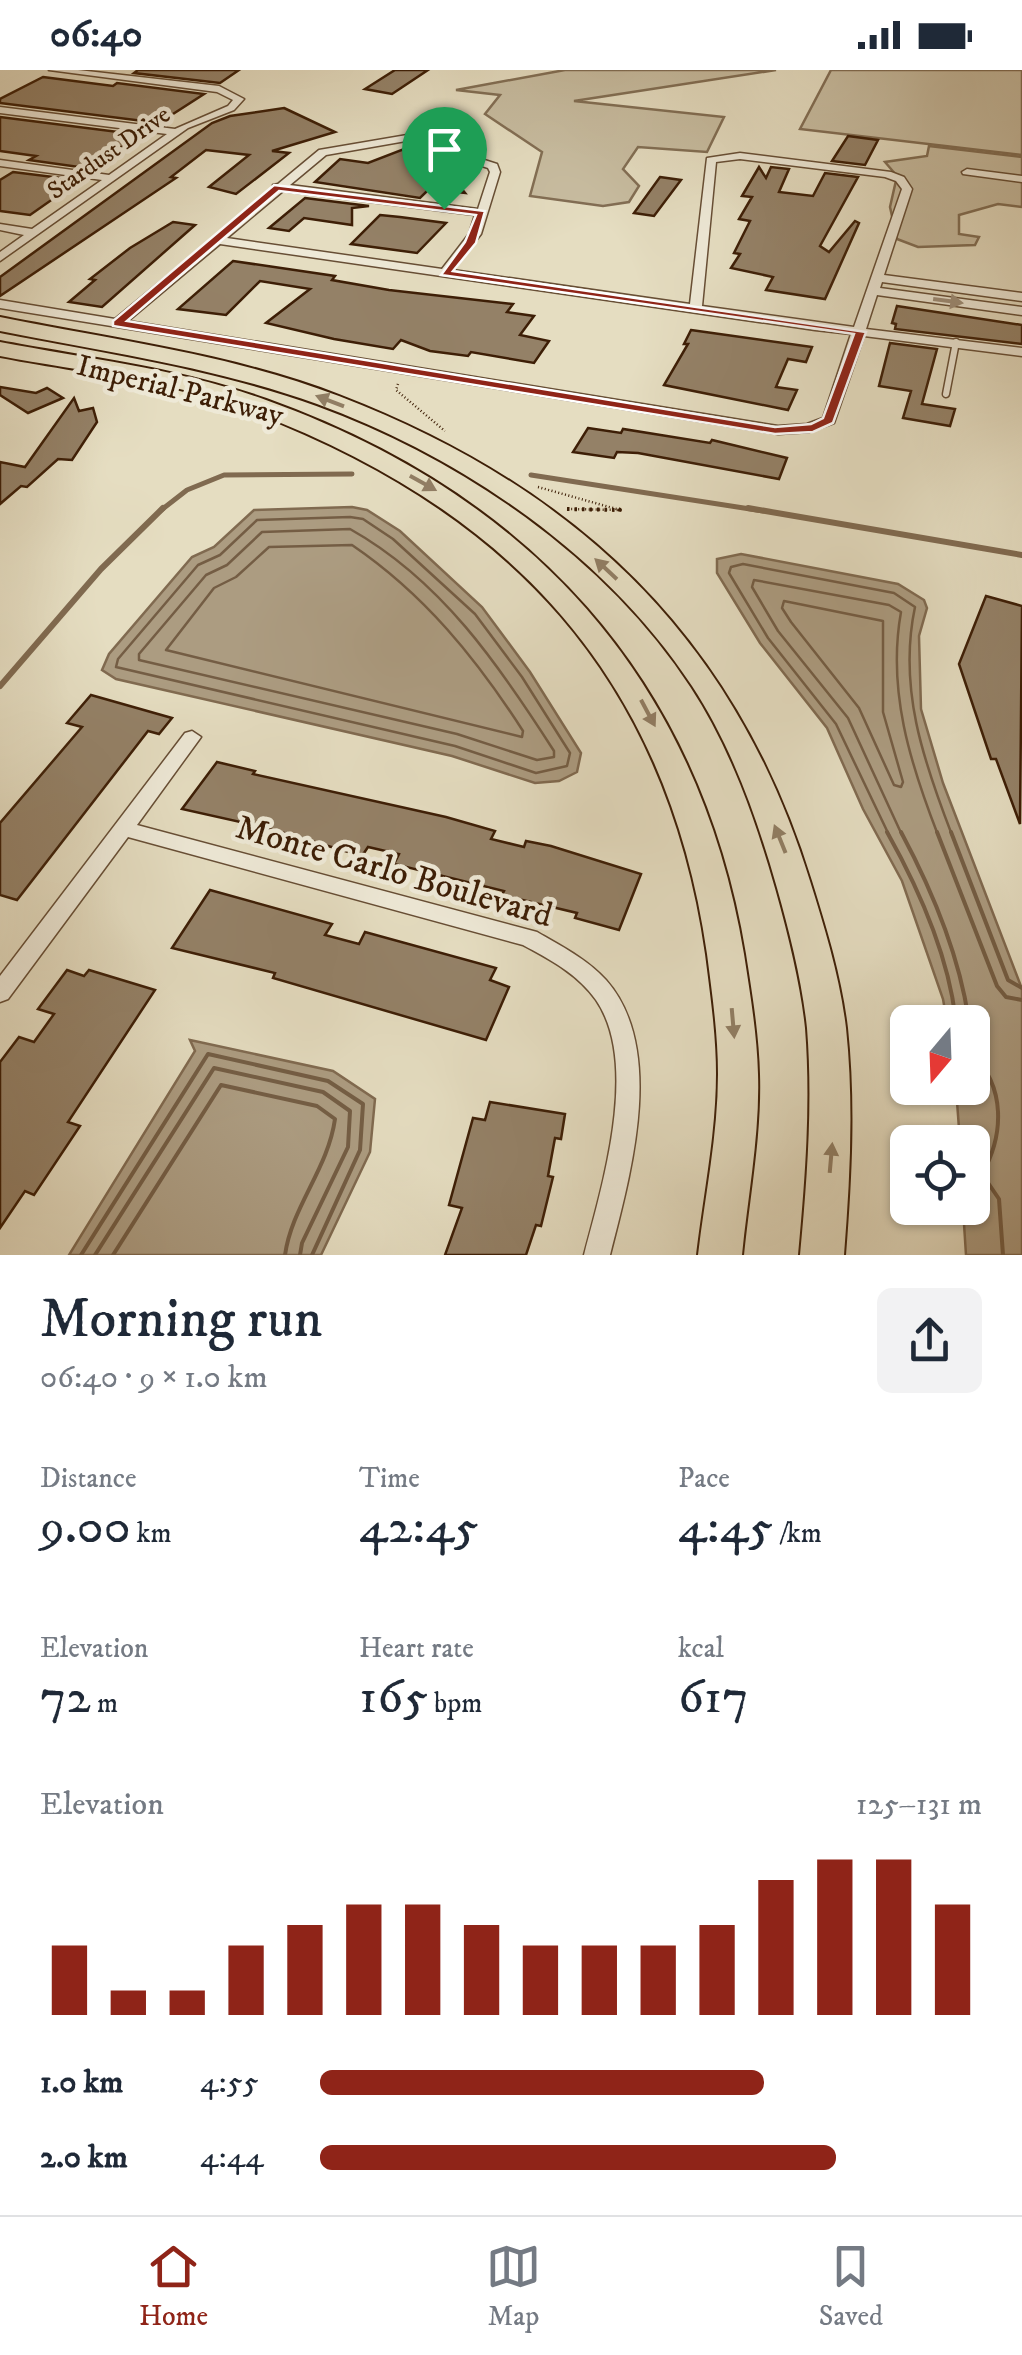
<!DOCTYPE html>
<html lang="en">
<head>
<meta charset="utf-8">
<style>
  :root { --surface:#fff; --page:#f2f2f3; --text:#1f2937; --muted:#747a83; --line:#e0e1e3; --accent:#8f2418 }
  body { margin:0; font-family:"IM FELL DW Pica",serif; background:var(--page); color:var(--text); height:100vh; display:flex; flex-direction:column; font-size:38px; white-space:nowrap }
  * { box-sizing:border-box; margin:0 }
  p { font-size:32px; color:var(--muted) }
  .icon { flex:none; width:55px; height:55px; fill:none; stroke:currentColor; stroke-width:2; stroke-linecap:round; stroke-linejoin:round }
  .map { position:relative; height:1185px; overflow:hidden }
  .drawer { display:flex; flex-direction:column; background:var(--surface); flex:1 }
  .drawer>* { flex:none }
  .needle { width:65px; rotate:199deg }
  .tools { position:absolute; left:890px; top:935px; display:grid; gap:20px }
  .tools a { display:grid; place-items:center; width:100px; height:100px; border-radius:15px; background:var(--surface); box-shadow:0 2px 8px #0004; font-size:50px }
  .pin { position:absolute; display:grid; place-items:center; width:85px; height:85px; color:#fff; margin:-102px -42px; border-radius:50% 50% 50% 0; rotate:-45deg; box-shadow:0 0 10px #0007 }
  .pin .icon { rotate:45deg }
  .round { display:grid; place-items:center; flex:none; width:105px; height:105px; border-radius:15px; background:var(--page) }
  .summary { display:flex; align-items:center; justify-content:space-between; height:170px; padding:0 40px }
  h1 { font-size:55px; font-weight:600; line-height:75px }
  .figures { display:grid; grid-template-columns:repeat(3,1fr); gap:15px; height:170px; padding:10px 40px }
  .figures div { display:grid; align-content:center }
  .figures b { font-size:50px; font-weight:600 }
  .figures small { font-size:28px; font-weight:400 }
  .figures p { font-size:28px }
  .chart { height:280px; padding:20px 40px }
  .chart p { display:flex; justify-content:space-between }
  .chart svg { width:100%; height:180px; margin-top:10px; stroke:var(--accent); stroke-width:6 }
  ul { padding:0 40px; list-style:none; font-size:32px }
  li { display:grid; grid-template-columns:160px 120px 1fr; align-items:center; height:75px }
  li i { height:25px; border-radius:12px; background:var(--accent) }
  .status { display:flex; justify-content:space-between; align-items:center; height:70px; padding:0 50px; background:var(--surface); direction:ltr }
  .status svg { height:28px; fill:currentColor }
  .tabs { display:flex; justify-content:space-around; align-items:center; height:140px; border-top:2px solid var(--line); background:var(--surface); font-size:28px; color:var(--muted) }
  .tabs a { display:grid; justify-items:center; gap:5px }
  .tabs .on { color:var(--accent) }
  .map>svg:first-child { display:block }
  .green { fill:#c8bda1; stroke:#826e54; stroke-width:2.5 }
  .water { fill:#ac9c81; stroke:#806a50; stroke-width:2.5 }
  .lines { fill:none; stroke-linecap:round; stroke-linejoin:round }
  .shore-far1 { stroke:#745d44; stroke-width:2.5 }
  .shore { stroke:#745d44; stroke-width:4 }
  .stream-far1 { stroke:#806a50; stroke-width:5 }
  .stream { stroke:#806a50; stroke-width:6 }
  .building { fill:#948167; stroke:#3d1e06; stroke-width:2.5 }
  .service-casing { stroke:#674e35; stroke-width:9 }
  .minor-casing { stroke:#674e35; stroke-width:3 }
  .primary-casing { stroke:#3d1e06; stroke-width:4 }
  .path-far1 { stroke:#3d1e06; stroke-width:2.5; stroke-dasharray:1 2.5; stroke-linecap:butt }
  .path { stroke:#3d1e06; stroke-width:4; stroke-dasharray:2.5 5; stroke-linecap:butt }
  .service { stroke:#eee9d7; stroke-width:6 }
  .minor { fill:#eee9d7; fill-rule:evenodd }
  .primary { fill:#e5ddc1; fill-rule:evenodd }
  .oneway { fill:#9e8e79 }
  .oneway2 { fill:#917e64 }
  .route { fill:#8f2418; stroke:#fff; stroke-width:2.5; fill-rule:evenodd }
  .labels { text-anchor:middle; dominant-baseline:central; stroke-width:9; stroke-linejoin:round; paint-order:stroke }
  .far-street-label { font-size:25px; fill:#3d1e06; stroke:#eee9d7 }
  .street-label { font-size:30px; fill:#3d1e06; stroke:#eee9d7 }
  .near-street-label { font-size:35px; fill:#3d1e06; stroke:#eee9d7 }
</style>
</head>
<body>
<div class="status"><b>06:40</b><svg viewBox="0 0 49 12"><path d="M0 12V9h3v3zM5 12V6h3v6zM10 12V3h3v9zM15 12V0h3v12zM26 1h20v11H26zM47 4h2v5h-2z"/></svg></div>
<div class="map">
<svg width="1022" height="1185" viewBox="0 0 1022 1185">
  <rect width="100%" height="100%" fill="#e5ddc1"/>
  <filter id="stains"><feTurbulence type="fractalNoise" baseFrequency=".002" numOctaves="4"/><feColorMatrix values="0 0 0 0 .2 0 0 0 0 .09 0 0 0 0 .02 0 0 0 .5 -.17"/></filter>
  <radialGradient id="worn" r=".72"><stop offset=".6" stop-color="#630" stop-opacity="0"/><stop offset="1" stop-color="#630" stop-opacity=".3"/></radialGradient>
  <!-- green -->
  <g class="green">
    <path d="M 565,0 L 776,0 L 574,31 L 724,47 L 707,82 L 638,77 L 623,99 L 639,116 L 629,132 L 603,136 L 530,126 L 542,82 L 485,44 L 500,25 L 456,20 Z"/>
    <path d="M 831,0 L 1022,0 L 1022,85 L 800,59 Z"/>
    <path d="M 929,76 L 1022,87 L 1022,137 L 998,134 L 959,145 L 959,164 L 979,167 L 975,175 L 918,177 L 897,169 L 890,137 L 897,106 L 885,92 L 927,86 Z"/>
  </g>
  <!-- water -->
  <g class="water">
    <path d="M 352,437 L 367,440 L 400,461 L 482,537 L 530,602 L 581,683 L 577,702 L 559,711 L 535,713 L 452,686 L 116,609 L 102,600 L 109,584 L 192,487 L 214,477 L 254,440 Z"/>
    <path d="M 741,484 L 898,514 L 924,530 L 927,538 L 919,566 L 921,639 L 943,713 L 1022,919 L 1022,1185 L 966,1185 L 963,1138 L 972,1138 L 972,1072 L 960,1072 L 956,1018 L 972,1018 L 972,952 L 947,952 L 943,929 L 902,811 L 863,739 L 827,658 L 760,573 L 717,503 L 717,489 Z"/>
    <path d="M 190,970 L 333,1001 L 375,1029 L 370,1082 L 321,1185 L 69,1185 L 195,981 Z"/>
  </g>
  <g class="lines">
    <!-- shore-far1 -->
    <g class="shore-far1">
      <path d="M 350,447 L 363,449 L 393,469 L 475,544 L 522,607 L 570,683 L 567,696 L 536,703 L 455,676 L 116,597 L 118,589 L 198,495 L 220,485 L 257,450 Z"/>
      <path d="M 350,459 C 441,510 499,595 554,681 L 554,687 L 537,690 L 457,664 L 139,590 L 139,584 L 206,505 L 227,495 L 262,462 Z"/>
      <path d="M 352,475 C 424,524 476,588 523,661 L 522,667 L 166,580 L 214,518 L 236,507 L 269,477 Z"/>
      <path d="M 784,531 L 883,551 L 883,642 L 903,712 L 901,717 L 894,715 L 859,638 L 791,552 L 782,538 Z"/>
      <path d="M 889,765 L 836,654 L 768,568 L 729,503 L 731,497 L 743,494 L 894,523 L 915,537 C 898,617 923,690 952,765"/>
      <path d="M 902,765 L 848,648 L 778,561 L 752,517 L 754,510 L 889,535 L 901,542 C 887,620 910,693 938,765"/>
    </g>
    <!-- shore -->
    <g class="shore">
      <path d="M 887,762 C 919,819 949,887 956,952"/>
      <path d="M 901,762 C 932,820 960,887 969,952"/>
      <path d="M 937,762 L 997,916 L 1006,927 L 1022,930"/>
      <path d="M 951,762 L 1008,910 L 1022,918"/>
      <path d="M 972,984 C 1006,1017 1004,1065 982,1104 L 999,1129 L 1003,1185"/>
      <path d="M 81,1185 L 208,984 L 328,1011 L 363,1034 L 360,1080 L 312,1185"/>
      <path d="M 95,1185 L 214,998 L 323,1022 L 350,1041 L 348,1077 L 302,1173 L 300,1185"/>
      <path d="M 113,1185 L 221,1015 L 317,1036 L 335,1049 C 328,1099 292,1136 285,1185"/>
    </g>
    <!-- stream-far1 -->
    <g class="stream-far1">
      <path d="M 531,405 L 763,441"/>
      <path d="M 160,441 L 187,420 L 224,405 L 352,404"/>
    </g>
    <!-- stream -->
    <g class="stream">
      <path d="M 748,438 L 1022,485"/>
      <path d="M 0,616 L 101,499 L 163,438"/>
    </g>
  </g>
  <!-- building -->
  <g class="building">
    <path d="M 138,0 L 239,0 L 220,13 L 134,3 Z"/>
    <path d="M 395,0 L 428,0 L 392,24 L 365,19 Z"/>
    <path d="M 43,7 L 113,16 L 117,13 L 204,24 L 159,53 L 0,33 L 0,29 Z"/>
    <path d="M 284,38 L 335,62 L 272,81 L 289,83 L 236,124 L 209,117 L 249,85 L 206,80 L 171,107 L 176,108 L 0,226 L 0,207 L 212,53 L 230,46 Z"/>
    <path d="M 0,47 L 142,65 L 86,98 L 29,90 L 36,86 L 0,81 Z"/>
    <path d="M 848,66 L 878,70 L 865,95 L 832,91 Z"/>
    <path d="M 404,79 L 467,100 L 451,106 L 465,123 L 429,119 L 420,128 L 315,112 L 340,89 L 368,93 Z"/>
    <path d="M 759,97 L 766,108 L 771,97 L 789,99 L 779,122 L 813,126 L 825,103 L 858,107 L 820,176 L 829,182 L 855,151 L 859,153 L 825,229 L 766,220 L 773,207 L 731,198 L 740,184 L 734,183 L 750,151 L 739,149 L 752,127 L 742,126 Z"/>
    <path d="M 13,102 L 70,109 L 60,116 L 70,117 L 30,145 L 0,141 L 0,110 Z"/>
    <path d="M 660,107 L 681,110 L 654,146 L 634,143 Z"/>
    <path d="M 305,128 L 369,136 L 352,138 L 352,155 L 304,148 L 289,161 L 269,158 Z"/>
    <path d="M 380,145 L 400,147 L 446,153 L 417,183 L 351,174 Z"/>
    <path d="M 173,152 L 195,155 L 102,237 L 69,232 L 95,210 L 90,209 L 130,178 Z"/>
    <path d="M 233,191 L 335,206 L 332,210 L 389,220 L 513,234 L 507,242 L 534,246 L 520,265 L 549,271 L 534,293 L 471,282 L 468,286 L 430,281 L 401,270 L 393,279 L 334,269 L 266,253 L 310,219 L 260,211 L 226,245 L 178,239 Z"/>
    <path d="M 897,236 L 1022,255 L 1022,274 L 895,259 L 896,254 L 892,253 Z"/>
    <path d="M 691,260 L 812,277 L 806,292 L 788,289 L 776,317 L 797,320 L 788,340 L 664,315 L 688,274 L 684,274 Z"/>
    <path d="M 890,273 L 937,279 L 922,334 L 955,339 L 950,356 L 903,348 L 911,321 L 879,316 Z"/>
    <path d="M 0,317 L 36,323 L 47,318 L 63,328 L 28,343 L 0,325 Z"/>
    <path d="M 74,328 L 79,341 L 93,338 L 97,352 L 72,390 L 58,389 L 27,417 L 21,416 L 0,434 L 0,392 L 25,397 Z"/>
    <path d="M 588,358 L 621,363 L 623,359 L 710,373 L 712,370 L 787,388 L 779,409 L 638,383 L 617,382 L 614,388 L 573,382 Z"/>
    <path d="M 986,526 L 1022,536 L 1020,754 L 996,689 L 991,689 L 959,594 Z"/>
    <path d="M 91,625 L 172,648 L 159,664 L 148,661 L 17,830 L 0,825 L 0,753 L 82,657 L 67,653 Z"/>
    <path d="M 217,692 L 255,701 L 253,704 L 446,747 L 495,761 L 491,769 L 524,777 L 526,771 L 551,776 L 641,804 L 619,860 L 575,848 L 577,843 L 502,825 L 504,821 L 394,794 L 399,784 L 368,777 L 362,786 L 267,758 L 182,739 Z"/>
    <path d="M 210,820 L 332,854 L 325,865 L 359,874 L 365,862 L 496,898 L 490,910 L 509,917 L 486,970 L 273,908 L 275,903 L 172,878 Z"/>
    <path d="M 67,900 L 84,906 L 89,900 L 155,920 L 68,1052 L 80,1056 L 34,1125 L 25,1121 L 0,1158 L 0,992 L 19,967 L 34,972 L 54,944 L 38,939 Z"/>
    <path d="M 490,1032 L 565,1044 L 561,1069 L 555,1068 L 548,1106 L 553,1107 L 541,1156 L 536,1155 L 526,1185 L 445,1185 L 462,1138 L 449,1135 L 473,1048 L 485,1050 Z"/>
  </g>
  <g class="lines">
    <!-- service casing -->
    <g class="service-casing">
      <path id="service" d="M 946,324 L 956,272"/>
    </g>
    <!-- minor casing -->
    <g class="minor-casing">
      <g id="minor">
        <path d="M 49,0 L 78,0 L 219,16 L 244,29 L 234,40 L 188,58 L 0,191 L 0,182 L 24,165 L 0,160 L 0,154 L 32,159 L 102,110 L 0,96 L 0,90 L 109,105 L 167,64 L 0,43 L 0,37 L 175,59 L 228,36 L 233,30 L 217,22 Z"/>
        <path d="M 407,65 L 497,94 L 500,102 L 481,164 L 453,200 L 690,234 L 707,88 L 740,83 L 891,102 L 904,107 L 912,119 L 884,205 L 1022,223 L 1022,231 L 882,212 L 880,218 L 1022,237 L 1022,245 L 877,225 L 866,259 L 1022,278 L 1022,286 L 864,266 L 834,353 L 809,362 L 778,364 L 0,238 L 0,230 L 115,249 L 273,119 L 273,115 L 278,114 L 319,80 ZM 406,71 L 488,98 L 490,102 L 478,139 L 290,115 L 326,85 ZM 740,89 L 885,107 L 896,111 L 902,119 L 854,257 L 702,236 L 716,92 ZM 283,121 L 475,145 L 469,164 L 442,199 L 227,168 ZM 220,174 L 815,260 L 851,264 L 823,348 L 807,354 L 778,356 L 128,251 Z"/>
        <path d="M 967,99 L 1022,106 L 1022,112 L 963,104 L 962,102 Z"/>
        <path d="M 192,661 L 201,667 L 137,755 L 537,862 C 561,876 587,889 606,910 C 667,979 630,1106 610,1185 L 584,1185 C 602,1116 640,994 596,930 C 578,904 549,889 523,875 L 128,767 L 8,929 L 0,932 L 0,906 L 185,663 Z"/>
      </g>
    </g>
    <!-- primary casing -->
    <g class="primary-casing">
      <g id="primary">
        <path d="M 0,247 C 113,270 230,284 339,326 C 575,417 735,567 810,811 C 825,859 840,908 846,958 C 854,1034 850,1109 844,1185 L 800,1185 C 807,1110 813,1034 807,958 C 802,911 790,864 777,818 C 757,748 732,677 692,616 C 606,485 462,387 317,334 C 214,297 106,282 0,261 Z"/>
        <path d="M 0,272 C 89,289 181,299 266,330 C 528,424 698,607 744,884 C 750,923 757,964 758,1004 C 760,1064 748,1125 742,1185 L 698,1185 C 705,1125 718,1065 718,1004 C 718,964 712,923 707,884 C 667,606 510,439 251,341 C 172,310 83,302 0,286 Z"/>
      </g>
    </g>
    <!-- path-far1 -->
    <g class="path-far1">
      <path d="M 398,314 L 396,320 L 445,361"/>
      <path d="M 538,417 L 620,440 L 567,439"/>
    </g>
    <!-- path -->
    <path class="path" d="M 567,439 L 620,440 L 617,438"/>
    <!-- service -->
    <use href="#service" class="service"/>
    <!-- minor -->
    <use href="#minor" class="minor"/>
    <!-- primary -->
    <use href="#primary" class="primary"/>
  </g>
  <!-- one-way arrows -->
  <defs><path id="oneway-solid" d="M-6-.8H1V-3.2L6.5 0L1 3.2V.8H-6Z" transform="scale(2.5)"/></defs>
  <use class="oneway" href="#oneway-solid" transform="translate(948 231) rotate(8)"/>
  <g class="oneway2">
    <use href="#oneway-solid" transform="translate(330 331) rotate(-159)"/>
    <use href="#oneway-solid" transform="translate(423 413) rotate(29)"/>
    <use href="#oneway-solid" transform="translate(606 499) rotate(-137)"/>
    <use href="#oneway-solid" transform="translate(648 643) rotate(62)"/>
    <use href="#oneway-solid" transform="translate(780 769) rotate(-112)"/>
    <use href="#oneway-solid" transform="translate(733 953) rotate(85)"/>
    <use href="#oneway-solid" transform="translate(831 1088) rotate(-85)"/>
  </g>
  <!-- route -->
  <path class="route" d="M 274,115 L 485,141 L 476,173 L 453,201 L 866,262 L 833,353 L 813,362 L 775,364 L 113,256 L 113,251 ZM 279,121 L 476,145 L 465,172 L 441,205 L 854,264 L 823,348 L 811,354 L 775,357 L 127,251 Z"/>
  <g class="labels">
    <!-- far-street labels -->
    <g class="far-street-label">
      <text transform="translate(109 83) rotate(-35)">Stardust Drive</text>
    </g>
    <!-- street labels -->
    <g class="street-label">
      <text transform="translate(180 321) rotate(14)">Imperial Parkway</text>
    </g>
    <!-- near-street labels -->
    <g class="near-street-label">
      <text transform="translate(394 802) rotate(16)">Monte Carlo Boulevard</text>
    </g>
  </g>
  <rect width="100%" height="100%" filter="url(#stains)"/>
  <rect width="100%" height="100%" fill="url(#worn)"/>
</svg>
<div class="tools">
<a><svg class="needle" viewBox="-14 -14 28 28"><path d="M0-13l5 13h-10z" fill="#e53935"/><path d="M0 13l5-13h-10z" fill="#747a83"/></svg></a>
<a><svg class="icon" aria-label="locate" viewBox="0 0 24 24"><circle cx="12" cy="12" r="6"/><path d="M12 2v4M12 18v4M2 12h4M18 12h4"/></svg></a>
</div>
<div class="pin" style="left:444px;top:139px;background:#1e9e55"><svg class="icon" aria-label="arrive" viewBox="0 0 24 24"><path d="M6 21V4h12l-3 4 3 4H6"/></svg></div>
</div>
<section class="drawer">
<div class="summary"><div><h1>Morning run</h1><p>06:40 · 9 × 1.0 km</p></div><a class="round"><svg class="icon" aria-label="share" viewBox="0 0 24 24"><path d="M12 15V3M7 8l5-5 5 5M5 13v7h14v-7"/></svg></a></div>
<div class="figures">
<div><p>Distance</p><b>9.00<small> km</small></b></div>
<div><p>Time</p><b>42:45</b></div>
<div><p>Pace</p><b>4:45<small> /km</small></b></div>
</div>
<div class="figures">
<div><p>Elevation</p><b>72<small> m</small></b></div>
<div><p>Heart rate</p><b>165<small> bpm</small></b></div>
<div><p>kcal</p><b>617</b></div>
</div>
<div class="chart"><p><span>Elevation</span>125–131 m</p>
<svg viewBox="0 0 160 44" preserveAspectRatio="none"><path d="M5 44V27M15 44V38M25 44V38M35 44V27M45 44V22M55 44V17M65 44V17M75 44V22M85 44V27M95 44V27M105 44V27M115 44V22M125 44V11M135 44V6M145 44V6M155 44V17"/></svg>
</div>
<ul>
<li><b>1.0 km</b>4:55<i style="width:67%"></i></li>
<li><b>2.0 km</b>4:44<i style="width:78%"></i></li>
</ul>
</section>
<nav class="tabs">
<a class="on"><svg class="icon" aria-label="home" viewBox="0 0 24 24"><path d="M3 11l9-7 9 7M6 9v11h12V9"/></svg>Home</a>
<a><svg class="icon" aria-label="map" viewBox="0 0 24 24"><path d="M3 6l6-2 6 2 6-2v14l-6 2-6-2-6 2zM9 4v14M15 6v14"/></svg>Map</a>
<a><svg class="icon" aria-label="saved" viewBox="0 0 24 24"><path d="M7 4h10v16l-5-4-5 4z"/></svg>Saved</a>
</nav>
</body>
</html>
